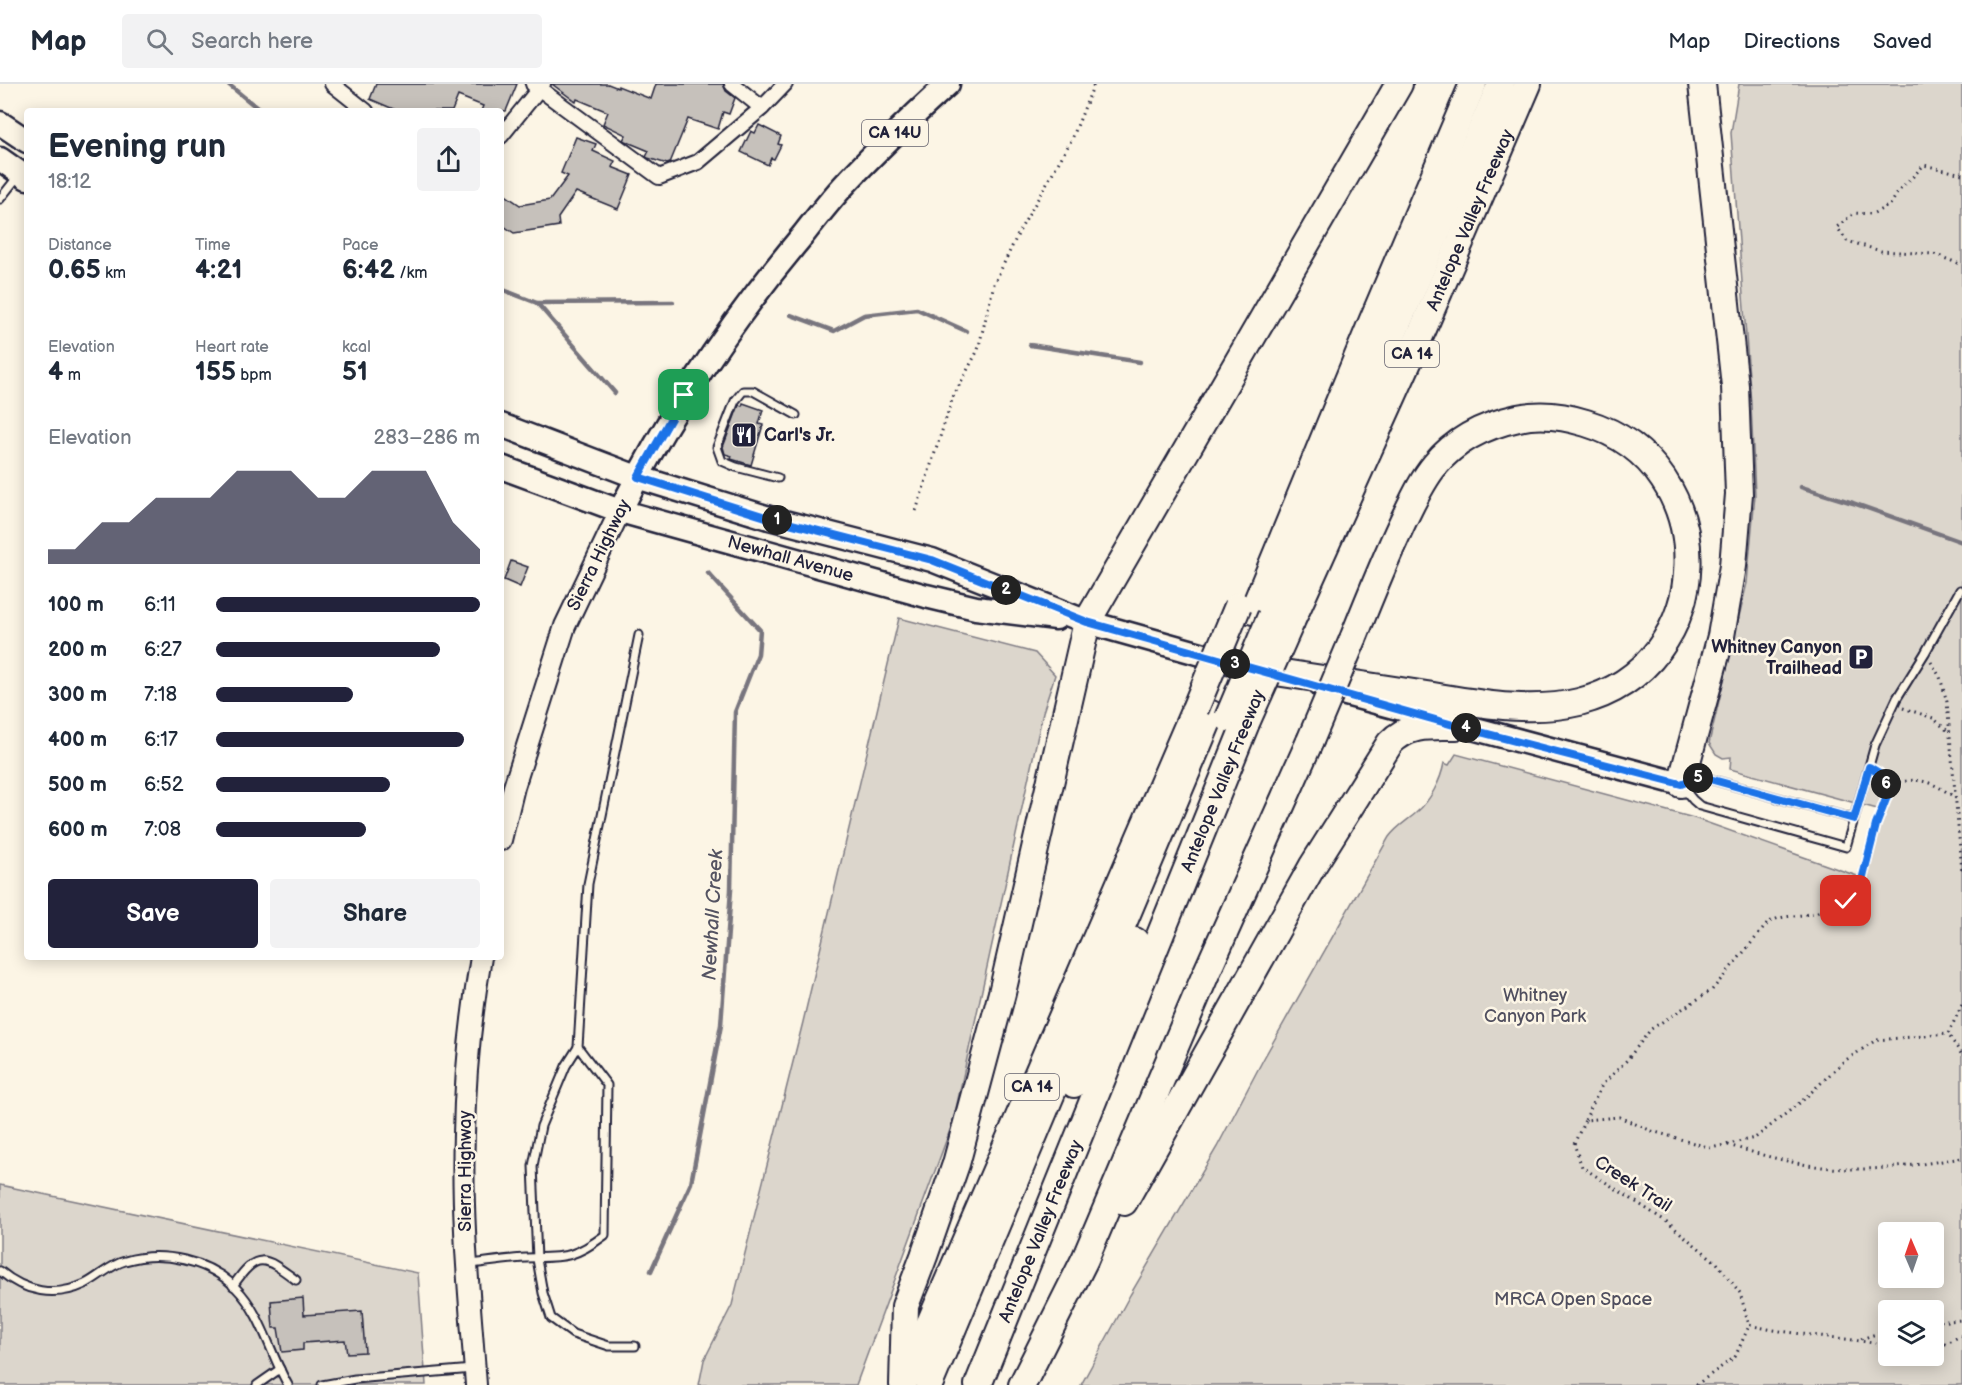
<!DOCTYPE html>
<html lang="en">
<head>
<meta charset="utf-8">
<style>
  :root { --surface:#fff; --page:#f2f2f3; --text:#1f2937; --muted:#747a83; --line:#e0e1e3; --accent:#22223b }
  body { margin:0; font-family:"Balsamiq Sans",sans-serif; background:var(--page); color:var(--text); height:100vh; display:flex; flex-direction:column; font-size:22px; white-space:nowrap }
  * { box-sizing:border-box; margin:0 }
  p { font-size:20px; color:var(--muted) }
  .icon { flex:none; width:33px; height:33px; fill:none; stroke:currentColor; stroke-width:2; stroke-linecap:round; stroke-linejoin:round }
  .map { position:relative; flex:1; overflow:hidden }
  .sheet { position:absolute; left:24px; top:24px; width:480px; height:852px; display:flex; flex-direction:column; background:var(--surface); border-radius:6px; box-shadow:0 3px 15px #0003 }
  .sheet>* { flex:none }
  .needle { width:39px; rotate:358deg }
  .buttons { position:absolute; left:1878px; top:1138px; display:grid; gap:12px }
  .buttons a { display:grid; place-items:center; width:66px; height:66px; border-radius:6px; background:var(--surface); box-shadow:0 3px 15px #0003; font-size:30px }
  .pin { position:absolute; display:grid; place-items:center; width:51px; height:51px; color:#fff; margin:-26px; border-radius:12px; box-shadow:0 3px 9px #0006 }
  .km { position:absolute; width:30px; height:30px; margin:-15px; border-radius:50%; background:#222; color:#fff; font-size:16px; line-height:30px; text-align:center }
  .round { display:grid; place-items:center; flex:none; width:63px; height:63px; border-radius:6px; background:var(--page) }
  .headline { display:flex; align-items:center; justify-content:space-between; height:102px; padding:0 24px }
  h1 { font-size:33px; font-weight:600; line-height:45px }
  .stats { display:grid; grid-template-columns:repeat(3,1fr); gap:9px; height:102px; padding:6px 24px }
  .stats div { display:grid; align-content:center }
  .stats b { font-size:26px; font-weight:600 }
  .stats small { font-size:16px; font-weight:400 }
  .stats p { font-size:16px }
  .chart { height:168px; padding:12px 24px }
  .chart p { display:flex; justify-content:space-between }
  .chart svg { width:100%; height:108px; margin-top:6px; fill:var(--accent); opacity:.7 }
  .button { display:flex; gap:12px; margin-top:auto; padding:12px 24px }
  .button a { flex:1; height:69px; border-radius:6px; background:var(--accent); color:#fff; font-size:24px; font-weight:600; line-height:69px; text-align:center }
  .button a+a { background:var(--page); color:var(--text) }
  ul { padding:0 24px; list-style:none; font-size:20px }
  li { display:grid; grid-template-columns:96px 72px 1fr; align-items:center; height:45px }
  li i { height:15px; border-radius:8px; background:var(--accent) }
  header { display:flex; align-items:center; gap:36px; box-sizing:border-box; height:84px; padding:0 30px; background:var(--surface); border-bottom:2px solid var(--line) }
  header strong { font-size:28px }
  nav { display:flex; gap:33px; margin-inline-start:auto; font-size:21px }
  .search { width:420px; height:54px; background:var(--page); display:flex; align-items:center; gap:15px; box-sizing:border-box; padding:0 21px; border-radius:6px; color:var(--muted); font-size:22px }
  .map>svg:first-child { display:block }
  .green { fill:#dcd6cc; stroke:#7f7c84; stroke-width:1.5; fill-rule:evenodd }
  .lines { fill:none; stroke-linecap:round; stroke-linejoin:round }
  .stream { stroke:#78757e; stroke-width:4.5 }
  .building { fill:#c6c1bb; stroke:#22223b; stroke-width:1.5 }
  .lane-casing { stroke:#22223b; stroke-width:11 }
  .street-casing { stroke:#22223b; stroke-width:18 }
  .secondary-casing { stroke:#22223b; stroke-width:24 }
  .primary-casing { stroke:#22223b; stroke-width:27 }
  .highway-casing { stroke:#22223b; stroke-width:30 }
  .path { stroke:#22223b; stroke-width:3; stroke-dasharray:1.5 4.5; stroke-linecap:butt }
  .lane { stroke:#fcf5e5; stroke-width:7 }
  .street { stroke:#fcf5e5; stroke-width:14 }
  .secondary { stroke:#fcf5e5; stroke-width:20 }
  .primary { stroke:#fcf5e5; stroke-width:22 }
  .highway { stroke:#fcf5e5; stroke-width:26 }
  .highway-bridge-casing { stroke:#22223b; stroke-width:30; stroke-linecap:butt }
  .highway-bridge { stroke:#fcf5e5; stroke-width:26 }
  .route-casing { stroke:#fff; stroke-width:12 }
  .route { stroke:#1a73e8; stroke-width:8 }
  .labels { text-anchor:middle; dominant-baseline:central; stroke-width:5; stroke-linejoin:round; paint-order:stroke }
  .shield { fill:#fcf5e5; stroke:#63616e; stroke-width:1.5 }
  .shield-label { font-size:16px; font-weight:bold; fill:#22223b }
  .street-label { font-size:18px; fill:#22223b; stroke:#fcf5e5 }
  .poi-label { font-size:18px; font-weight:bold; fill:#22223b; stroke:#fcf5e5; text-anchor:start }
  .park-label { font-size:18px; fill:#504f5f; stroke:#fcf5e5 }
  .water-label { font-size:20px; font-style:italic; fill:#545362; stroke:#fcf5e5 }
</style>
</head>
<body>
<header>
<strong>Map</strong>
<div class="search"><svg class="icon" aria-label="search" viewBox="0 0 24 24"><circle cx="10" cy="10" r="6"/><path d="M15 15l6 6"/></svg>Search here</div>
<nav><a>Map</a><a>Directions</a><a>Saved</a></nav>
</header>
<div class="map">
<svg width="1962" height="1301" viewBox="0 0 1962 1301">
  <rect width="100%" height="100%" fill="#fcf5e5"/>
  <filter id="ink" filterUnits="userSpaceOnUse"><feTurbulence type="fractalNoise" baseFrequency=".0167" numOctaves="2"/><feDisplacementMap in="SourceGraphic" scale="12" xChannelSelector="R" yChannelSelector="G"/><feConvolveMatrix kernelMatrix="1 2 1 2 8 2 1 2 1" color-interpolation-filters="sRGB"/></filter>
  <g filter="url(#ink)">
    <!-- green -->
    <g class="green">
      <path d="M 1739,0 L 1962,0 L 1962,1301 L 1081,1301 L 1130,1211 L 1217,1063 L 1264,974 L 1389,753 C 1397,742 1407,737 1417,728 C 1430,717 1441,696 1444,679 L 1449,681 L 1456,670 L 1694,734 L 1860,793 L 1881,726 L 1730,685 L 1731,673 L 1723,674 L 1716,670 L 1709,659 L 1747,499 L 1755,411 L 1751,320 L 1731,49 ZM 1888,1149 L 1934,1149 L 1934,1194 L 1888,1194 ZM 1888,1227 L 1934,1227 L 1934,1272 L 1888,1272 Z"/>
      <path d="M 899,534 L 1035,569 L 1055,591 L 1043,628 L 953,1038 L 856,1301 L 699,1301 L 704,1276 L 732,1221 L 803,938 Z"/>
      <path d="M 0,1101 L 418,1189 L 426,1301 L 0,1301 Z"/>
    </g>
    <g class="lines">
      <!-- stream -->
      <g class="stream">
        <path d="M 228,0 L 261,27"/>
        <path d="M 501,205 L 537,219 L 615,309"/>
        <path d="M 537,219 L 673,218"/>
        <path d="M 791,231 L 834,247 L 864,231 L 917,225 L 966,247"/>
        <path d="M 1030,261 L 1140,278"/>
        <path d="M 1801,403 L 1853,419 L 1962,458"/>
        <path d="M 651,1187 L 691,1099 L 721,941 L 731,806 L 735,628 L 758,570 L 760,546 L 708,489"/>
      </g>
    </g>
    <!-- building -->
    <g class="building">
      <path d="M 376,0 L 517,0 L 506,27 L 481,27 L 483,22 L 458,12 L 452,27 L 398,27 L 370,15 Z"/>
      <path d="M 552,0 L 608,0 L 618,4 L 618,2 L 651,15 L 656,0 L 723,0 L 726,7 L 735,14 L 729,30 L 723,28 L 718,45 L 688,35 L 670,79 L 667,80 L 648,74 L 646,73 L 649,67 L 625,57 L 623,56 L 626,51 L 603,40 L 608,28 L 577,15 L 576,18 Z"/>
      <path d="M 759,41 L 781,52 L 778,60 L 781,61 L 774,75 L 771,74 L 768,81 L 741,68 L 751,47 L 755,49 Z"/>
      <path d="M 576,53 L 596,60 L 593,67 L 615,77 L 612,83 L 632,91 L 618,125 L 576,108 L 558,134 L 559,142 L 514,149 L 501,140 L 501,108 L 520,121 L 550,116 L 568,92 L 561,89 Z"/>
      <path d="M 743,319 L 763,326 L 759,340 L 763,341 L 751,381 L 731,375 L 732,372 L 725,370 L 723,363 L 739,321 L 742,322 Z"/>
      <path d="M 511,477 L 528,483 L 520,503 L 504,496 Z"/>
      <path d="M 303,1214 L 304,1231 L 362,1227 L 365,1268 L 347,1269 L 345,1256 L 303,1259 L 303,1266 L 282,1268 L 278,1244 L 273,1244 L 271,1217 Z"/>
    </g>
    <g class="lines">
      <!-- lane casing -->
      <g class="lane-casing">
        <g id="lane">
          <path d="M 0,115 L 19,91"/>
          <path d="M 778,394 L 736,383 L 722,377 L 717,363 L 735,317 L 743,307 L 753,307 L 796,331"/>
          <path d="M 1689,697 L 1700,693 L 1706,694 L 1854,735"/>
          <path d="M 1684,705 L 1693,716 L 1700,722 L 1846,763 L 1875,661 L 1897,614 L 1925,569 L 1960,506"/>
          <path d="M 578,963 L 566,982 L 541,1042 L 533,1082 L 537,1175 L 543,1209 L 551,1234 L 573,1250 L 609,1262 L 635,1262"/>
          <path d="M 470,1180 C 488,1178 507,1175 526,1174 C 564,1173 573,1175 605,1151 L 607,1001 L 578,963 L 588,800 L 639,551"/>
          <path d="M 0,1187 C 25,1208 55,1214 85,1200 C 99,1193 110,1181 125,1177 C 162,1166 209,1176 236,1204 C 262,1230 270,1270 288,1301"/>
          <path d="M 233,1202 C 257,1167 264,1172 296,1196"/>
          <path d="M 257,1301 L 280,1285"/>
          <path d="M 322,1301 L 355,1295 L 473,1285"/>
        </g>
      </g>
      <!-- street casing -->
      <g class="street-casing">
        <g id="street">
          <path d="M 332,0 L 366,27"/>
          <path d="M 533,0 L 659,93 L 698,78 L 762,24 L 785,0"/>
          <path d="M 732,0 L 762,24"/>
          <path d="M 501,52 L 543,0"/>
        </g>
      </g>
      <!-- secondary casing -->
      <g class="secondary-casing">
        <g id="secondary">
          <path d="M 501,756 L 514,703 L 565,542 L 620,427"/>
          <path d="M 476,1301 C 470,1218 461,1134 464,1050 C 465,990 471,932 481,873"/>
        </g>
      </g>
      <!-- primary casing -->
      <g class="primary-casing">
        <g id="primary">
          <path d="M 0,39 L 27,57"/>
          <path d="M 0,75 L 27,94"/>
          <path d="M 501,341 L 637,393 L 769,434 L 932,476 L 1087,538 L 1265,588"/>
          <path id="s1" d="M 501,383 L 620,427 L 926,512 L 976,524 L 1056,534"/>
          <path d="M 620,427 C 670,327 731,237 803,151 C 817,133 831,115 847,98 C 879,64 913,32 948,0"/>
          <path d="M 1323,604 L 1681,700"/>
        </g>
      </g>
      <!-- highway casing -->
      <g class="highway-casing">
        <g id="highway">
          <path d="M 1253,527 L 1372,238 L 1473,0"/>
          <path d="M 1271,532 L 1501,0"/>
          <path id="s2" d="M 1291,538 L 1423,245 L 1528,0"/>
          <path d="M 1250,584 C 1305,592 1360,601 1414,609 C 1467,617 1526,631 1579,618 C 1720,582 1725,381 1586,339 C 1564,332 1540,329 1518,334 C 1486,341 1456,355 1435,381 C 1421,398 1413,417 1403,437 C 1385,475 1369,515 1353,555"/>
          <path d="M 1681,700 L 1721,552 L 1733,482 L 1739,410 L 1735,302 L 1702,0"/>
          <path d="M 1074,1000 L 1135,857"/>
          <path d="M 1124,1118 L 1312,783 L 1390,659 C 1409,639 1432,642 1457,642"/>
          <path d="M 908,1290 L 1195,625"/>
          <path d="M 903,1301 L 905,1222 L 924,1172 L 956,1080 L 1002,909 L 1087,538 L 1399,0"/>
          <path d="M 929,1301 L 1211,630"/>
          <path id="s3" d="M 978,1301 L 1246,639"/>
          <path d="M 1022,1301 L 1085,1175 L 1205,892 L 1310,657"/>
        </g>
      </g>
      <!-- path -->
      <g class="path">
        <path d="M 1962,90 L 1924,81 L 1899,107 L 1890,121 L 1872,130 L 1854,129 L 1837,143 L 1847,157 L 1881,167 L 1934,170 L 1962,181"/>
        <path d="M 916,427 L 953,313 L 978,266 L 994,200 L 1020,146 L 1072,55 L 1094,0"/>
        <path d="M 1931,578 L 1940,593 L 1947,618 L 1962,787"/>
        <path d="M 1903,624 L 1933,634 L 1949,648"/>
        <path d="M 1888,703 C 1916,690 1932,697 1957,715"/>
        <path d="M 1962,921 L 1948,950 L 1962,971"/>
        <path d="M 1585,1036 L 1602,1001 L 1627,976 L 1651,945 L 1712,906 L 1768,839 C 1780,831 1794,833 1808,830 C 1825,827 1852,820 1860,802 C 1868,786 1870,758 1876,739 C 1884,719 1896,708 1878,689"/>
        <path d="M 1728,1061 C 1771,1074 1815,1086 1860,1085 C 1895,1085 1928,1079 1962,1074"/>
        <path d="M 1934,1238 L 1962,1236"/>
        <path d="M 1861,1255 L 1888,1246"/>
        <path d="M 1888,1262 C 1842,1252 1795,1252 1749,1241 L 1740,1209 L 1717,1179 L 1667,1138 L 1582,1083 L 1574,1060 L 1585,1036 L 1619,1033 L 1652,1047 L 1711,1064 L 1755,1054 L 1802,1017 L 1843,978 L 1876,956 L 1948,950"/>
        <path d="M 1934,1266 L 1962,1251"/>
        <path d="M 1696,1301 L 1735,1273 L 1749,1242"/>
      </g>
      <!-- lane -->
      <use href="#lane" class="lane"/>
      <!-- street -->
      <use href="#street" class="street"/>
      <!-- secondary -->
      <use href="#secondary" class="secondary"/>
      <!-- primary -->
      <use href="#primary" class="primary"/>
      <!-- highway -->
      <use href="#highway" class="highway"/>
      <!-- highway-bridge casing -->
      <g class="highway-bridge-casing">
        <g id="highway-bridge">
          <path d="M 1195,625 L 1238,522"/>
          <path d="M 1228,634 L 1271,532"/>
          <path d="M 1246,639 L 1291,538"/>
          <path d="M 1310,657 L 1353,555"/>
        </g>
      </g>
      <!-- highway-bridge -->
      <use href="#highway-bridge" class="highway-bridge"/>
    </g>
  </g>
  <g class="lines" filter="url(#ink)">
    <!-- route casing -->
    <g class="route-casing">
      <path id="route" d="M 684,311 L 638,393 L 769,434 L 932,476 L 1087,538 L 1457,642 L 1681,700 L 1696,694 L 1706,694 L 1854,735 L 1869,683 L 1879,689 L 1885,697 L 1888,710 L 1876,741 L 1860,804 L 1846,817"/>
    </g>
    <!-- route -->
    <use href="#route" class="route"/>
  </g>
  <!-- icons -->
  <defs>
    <g id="restaurant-square" transform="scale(1.35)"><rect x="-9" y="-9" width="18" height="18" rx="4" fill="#22223b" stroke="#fcf5e5"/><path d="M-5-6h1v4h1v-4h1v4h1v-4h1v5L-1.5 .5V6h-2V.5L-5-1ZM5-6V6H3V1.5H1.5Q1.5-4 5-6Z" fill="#fff"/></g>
    <g id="parking-square" transform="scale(1.35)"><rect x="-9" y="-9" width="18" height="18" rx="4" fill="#22223b" stroke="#fcf5e5"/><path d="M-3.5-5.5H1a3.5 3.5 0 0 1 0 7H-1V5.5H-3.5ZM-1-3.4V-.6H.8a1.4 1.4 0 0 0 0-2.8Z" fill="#fff"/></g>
  </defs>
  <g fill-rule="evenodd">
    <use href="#restaurant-square" x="744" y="351"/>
    <use href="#parking-square" x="1861" y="573"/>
  </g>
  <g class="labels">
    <!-- shield labels -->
    <g class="shield">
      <rect x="862" y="36" width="66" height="26" rx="4.5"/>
      <rect x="1385" y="257" width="54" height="26" rx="4.5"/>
      <rect x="1005" y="990" width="54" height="26" rx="4.5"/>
    </g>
    <g class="shield-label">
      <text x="895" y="49">CA 14U</text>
      <text x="1412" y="270">CA 14</text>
      <text x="1032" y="1003">CA 14</text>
    </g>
    <!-- street labels -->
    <g class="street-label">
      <text stroke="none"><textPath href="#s2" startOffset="440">Antelope Valley Freeway</textPath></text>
      <text transform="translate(599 471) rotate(-64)">Sierra Highway</text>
      <text stroke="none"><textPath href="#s1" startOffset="304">Newhall Avenue</textPath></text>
      <text transform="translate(1223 697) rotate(-68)">Antelope Valley Freeway</text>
      <text transform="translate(465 1087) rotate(-90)">Sierra Highway</text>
      <text transform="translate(1633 1100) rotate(33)">Creek Trail</text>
      <text stroke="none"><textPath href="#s3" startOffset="166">Antelope Valley Freeway</textPath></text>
    </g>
    <!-- poi labels -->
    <g class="poi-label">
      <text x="764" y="351">Carl's Jr.</text>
      <text x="1842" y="563" text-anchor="end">Whitney Canyon<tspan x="1842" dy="21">Trailhead</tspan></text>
    </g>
    <!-- park labels -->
    <g class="park-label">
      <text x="1535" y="911">Whitney<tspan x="1535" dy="21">Canyon Park</tspan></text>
      <text x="1573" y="1215">MRCA Open Space</text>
    </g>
    <!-- water labels -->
    <g class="water-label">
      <text transform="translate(713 831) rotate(-87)">Newhall Creek</text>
    </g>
  </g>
</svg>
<div class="buttons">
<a><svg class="needle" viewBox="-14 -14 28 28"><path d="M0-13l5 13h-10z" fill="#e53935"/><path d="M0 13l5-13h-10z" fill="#747a83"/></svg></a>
<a><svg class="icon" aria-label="layers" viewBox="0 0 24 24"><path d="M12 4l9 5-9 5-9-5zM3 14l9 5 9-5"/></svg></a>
</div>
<div class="pin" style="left:684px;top:311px;background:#1e9e55"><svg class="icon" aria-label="arrive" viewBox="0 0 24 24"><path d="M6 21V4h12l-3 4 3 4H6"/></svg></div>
<div class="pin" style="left:1846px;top:817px;background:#d93025"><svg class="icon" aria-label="check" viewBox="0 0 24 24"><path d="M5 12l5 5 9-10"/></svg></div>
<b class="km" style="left:777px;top:436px">1</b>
<b class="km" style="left:1006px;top:506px">2</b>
<b class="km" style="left:1235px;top:580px">3</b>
<b class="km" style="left:1466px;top:644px">4</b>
<b class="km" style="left:1698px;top:694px">5</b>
<b class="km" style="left:1886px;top:700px">6</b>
<section class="sheet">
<div class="headline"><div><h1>Evening run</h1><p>18:12</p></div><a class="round"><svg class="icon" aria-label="share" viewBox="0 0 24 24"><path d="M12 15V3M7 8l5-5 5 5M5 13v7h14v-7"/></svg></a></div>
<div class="stats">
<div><p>Distance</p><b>0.65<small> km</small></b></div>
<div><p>Time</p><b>4:21</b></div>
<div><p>Pace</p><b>6:42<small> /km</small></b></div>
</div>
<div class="stats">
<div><p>Elevation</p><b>4<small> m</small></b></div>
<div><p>Heart rate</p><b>155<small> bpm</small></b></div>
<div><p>kcal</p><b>51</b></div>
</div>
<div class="chart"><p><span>Elevation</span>283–286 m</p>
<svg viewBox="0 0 160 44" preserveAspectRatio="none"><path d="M0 44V38L10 38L20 27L30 27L40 17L50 17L60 17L70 6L80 6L90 6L100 17L110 17L120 6L130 6L140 6L150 27L160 38V44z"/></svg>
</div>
<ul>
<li><b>100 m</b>6:11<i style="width:100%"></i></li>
<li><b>200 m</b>6:27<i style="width:85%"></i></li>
<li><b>300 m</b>7:18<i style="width:52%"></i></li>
<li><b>400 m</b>6:17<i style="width:94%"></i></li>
<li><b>500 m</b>6:52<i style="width:66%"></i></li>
<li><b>600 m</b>7:08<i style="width:57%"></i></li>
</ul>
<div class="button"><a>Save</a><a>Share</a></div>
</section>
</div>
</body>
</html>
